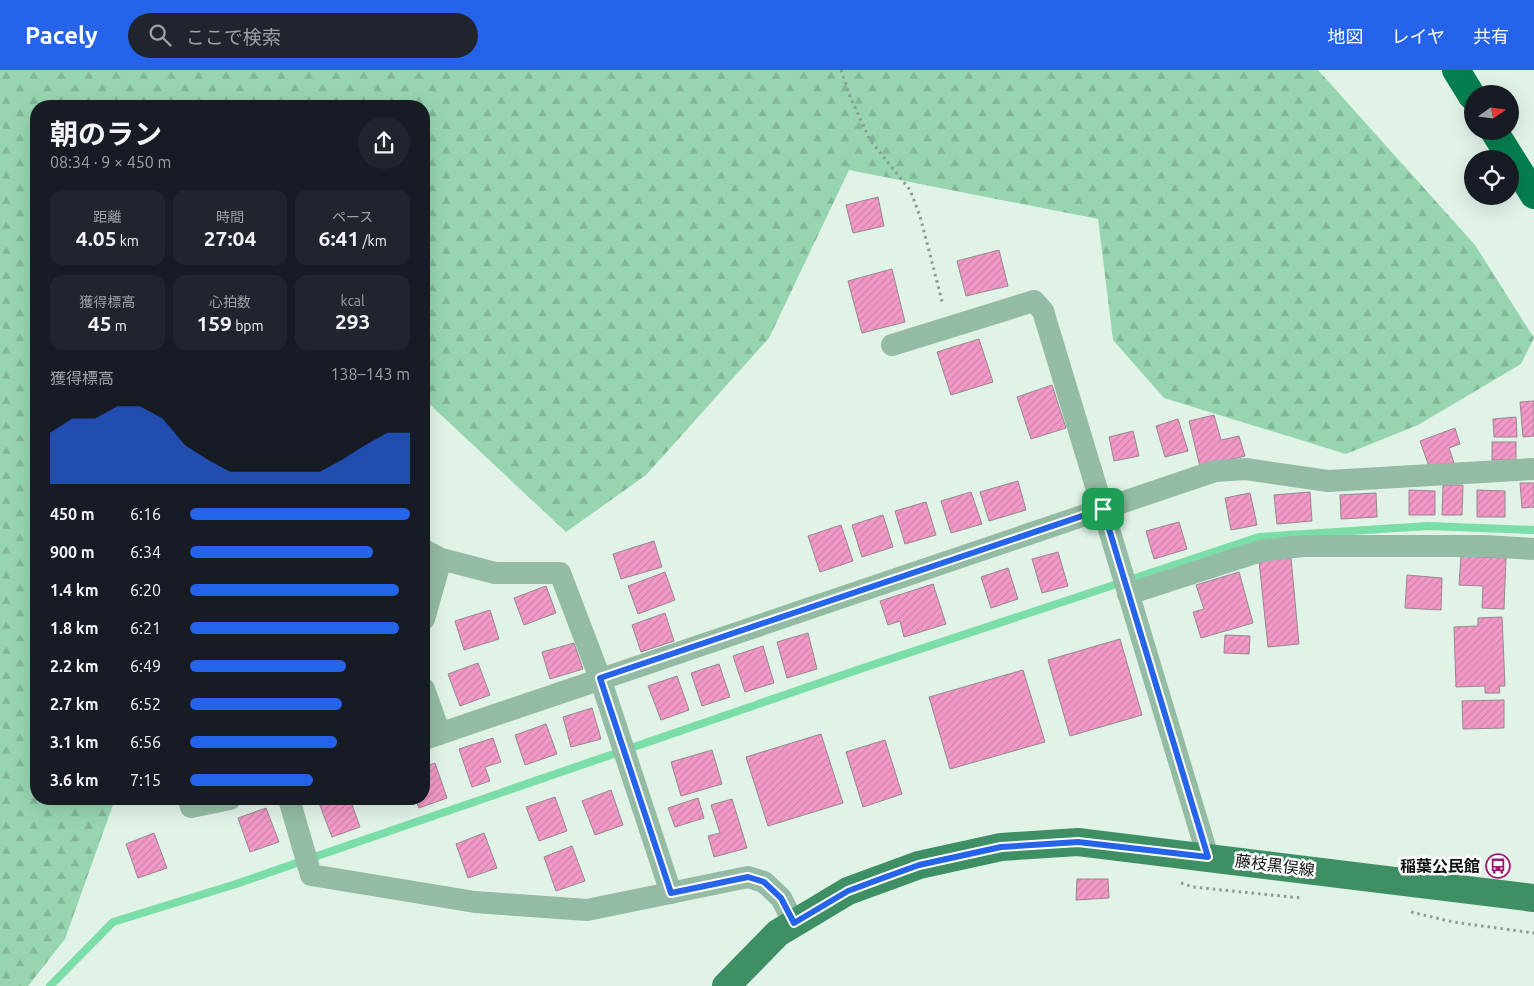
<!DOCTYPE html>
<html lang="ja">
<head>
<meta charset="utf-8">
<style>
  :root { --surface:#171b24; --page:#20242c; --text:#f1f3f6; --muted:#9ea1a6; --accent:#2563eb }
  body { margin:0; font-family:Ubuntu,"Noto Sans JP",sans-serif; background:var(--page); color:var(--text); height:100vh; display:flex; flex-direction:column; font-size:19px; white-space:nowrap }
  * { box-sizing:border-box; margin:0 }
  p { font-size:16px; color:var(--muted) }
  .icon { flex:none; width:28px; height:28px; fill:none; stroke:currentColor; stroke-width:2; stroke-linecap:round; stroke-linejoin:round }
  .map { position:relative; flex:1; overflow:hidden }
  .drawer { position:absolute; left:30px; top:30px; width:400px; height:705px; display:flex; flex-direction:column; background:var(--surface); border-radius:20px; box-shadow:0 5px 20px #0002 }
  .drawer>* { flex:none }
  .needle { width:32px; rotate:76deg }
  .buttons { position:absolute; left:1464px; top:15px; display:grid; gap:10px }
  .buttons a { display:grid; place-items:center; width:55px; height:55px; border-radius:50%; background:var(--surface); box-shadow:0 5px 20px #0002; font-size:25px }
  .pin { position:absolute; display:grid; place-items:center; width:42px; height:42px; color:#fff; margin:-21px; border-radius:10px; box-shadow:0 2px 8px #0006 }
  .round { display:grid; place-items:center; flex:none; width:52px; height:52px; border-radius:26px; background:var(--page) }
  .summary { display:flex; align-items:center; justify-content:space-between; height:85px; padding:0 20px }
  h1 { font-size:28px; font-weight:700; line-height:38px }
  .metrics { display:grid; grid-template-columns:repeat(3,1fr); gap:8px; height:85px; padding:5px 20px }
  .metrics div { display:grid; align-content:center; border-radius:12px; background:var(--page); text-align:center }
  .metrics b { font-size:21px; font-weight:700 }
  .metrics small { font-size:14px; font-weight:400 }
  .metrics p { font-size:14px }
  .chart { height:140px; padding:10px 20px }
  .chart p { display:flex; justify-content:space-between }
  .chart svg { width:100%; height:90px; margin-top:5px; fill:var(--accent); opacity:.7 }
  ul { padding:0 20px; list-style:none; font-size:16px }
  li { display:grid; grid-template-columns:80px 60px 1fr; align-items:center; height:38px }
  li i { height:12px; border-radius:6px; background:var(--accent) }
  header { display:flex; align-items:center; gap:30px; box-sizing:border-box; height:70px; padding:0 25px; background:var(--accent); color:#fff }
  header strong { font-size:24px }
  nav { display:flex; gap:28px; margin-inline-start:auto; font-size:18px }
  .search { width:350px; height:45px; background:var(--page); display:flex; align-items:center; gap:12px; box-sizing:border-box; padding:0 18px; border-radius:28px; color:var(--muted); font-size:19px }
  .map>svg:first-child { display:block }
  .forest { fill:url(#forest-firs) }
  .lines { fill:none; stroke-linecap:round; stroke-linejoin:round }
  .stream { stroke:#7bdda7; stroke-width:8 }
  .building { fill:url(#building-hatch); stroke:#98878f }
  .path { stroke:#8e9b92; stroke-width:3; stroke-dasharray:2.5 4; stroke-linecap:butt }
  .minor { stroke:#94bba3; stroke-width:22 }
  .primary { stroke:#3f8f65; stroke-width:28 }
  .motorway { stroke:#057f4f; stroke-width:28 }
  .route-casing { stroke:#fff; stroke-width:10 }
  .route { stroke:#2563eb; stroke-width:6 }
  .labels { text-anchor:middle; dominant-baseline:central; stroke-width:5; stroke-linejoin:round; paint-order:stroke }
  .street-label { font-size:16px; fill:#0d130f; stroke:#fff }
  .poi-label { font-size:16px; font-weight:bold; fill:#0d130f; stroke:#fff; text-anchor:end }
</style>
</head>
<body>
<header>
<strong>Pacely</strong>
<div class="search"><svg class="icon" aria-label="search" viewBox="0 0 24 24"><circle cx="10" cy="10" r="6"/><path d="M15 15l6 6"/></svg>ここで検索</div>
<nav><a>地図</a><a>レイヤ</a><a>共有</a></nav>
</header>
<div class="map">
<svg width="1534" height="916" viewBox="0 0 1534 916">
  <defs>
    <pattern id="forest-firs" width="22" height="20" patternUnits="userSpaceOnUse" patternTransform="scale(1.25)"><rect width="22" height="20" fill="#97d5b1"/><path d="M5 1l3.5 6h-7zM16 11l3.5 6h-7z" fill="#81b697"/></pattern>
    <pattern id="building-hatch" width="6" height="6" patternUnits="userSpaceOnUse" patternTransform="scale(1.25)"><rect width="6" height="6" fill="#f299c7"/><path d="M-1 1l2-2M0 6l6-6M5 7l2-2" fill="none" stroke="#ce83aa"/></pattern>
  </defs>
  <rect width="100%" height="100%" fill="#e1f2e7"/>
  <!-- forest -->
  <path class="forest" d="M 0,0 L 1318,0 L 1475,175 L 1534,268 L 1521,294 L 1418,355 L 1346,384 L 1164,328 L 1113,270 L 1098,149 L 849,100 L 769,268 L 646,405 L 566,462 L 424,329 L 424,36 L 36,36 L 36,729 L 115,729 L 65,869 L 28,916 L 0,916 Z"/>
  <g class="lines">
    <!-- stream -->
    <path class="stream" d="M 50,916 L 113,852 L 236,814 L 866,597 L 1259,467 L 1428,456 L 1534,460"/>
  </g>
  <!-- building -->
  <g class="building">
    <path d="M 878,127 L 884,156 L 853,163 L 846,135 Z"/>
    <path d="M 999,180 L 1008,216 L 966,226 L 957,191 Z"/>
    <path d="M 892,199 L 905,252 L 862,263 L 848,211 Z"/>
    <path d="M 979,269 L 993,312 L 951,325 L 937,282 Z"/>
    <path d="M 1052,315 L 1066,358 L 1031,369 L 1017,327 Z"/>
    <path d="M 1534,331 L 1534,366 L 1523,367 L 1520,332 Z"/>
    <path d="M 1214,345 L 1221,370 L 1239,366 L 1245,386 L 1200,397 L 1189,351 Z"/>
    <path d="M 1516,347 L 1517,367 L 1494,367 L 1493,349 Z"/>
    <path d="M 1178,349 L 1188,381 L 1165,387 L 1156,356 Z"/>
    <path d="M 1455,358 L 1460,374 L 1449,378 L 1454,393 L 1431,402 L 1420,371 Z"/>
    <path d="M 1133,361 L 1139,386 L 1114,391 L 1109,367 Z"/>
    <rect x="1492" y="372" width="24" height="18"/>
    <path d="M 1018,411 L 1026,440 L 989,451 L 980,422 Z"/>
    <path d="M 1520,413 L 1534,413 L 1534,437 L 1522,438 Z"/>
    <path d="M 1443,415 L 1463,415 L 1462,445 L 1442,445 Z"/>
    <path d="M 1409,420 L 1435,421 L 1435,445 L 1409,445 Z"/>
    <path d="M 1477,420 L 1505,421 L 1505,447 L 1477,447 Z"/>
    <path d="M 971,422 L 982,454 L 951,463 L 941,431 Z"/>
    <path d="M 1310,422 L 1312,451 L 1277,454 L 1274,425 Z"/>
    <path d="M 1250,423 L 1257,455 L 1231,460 L 1225,428 Z"/>
    <path d="M 1376,423 L 1377,447 L 1341,449 L 1340,425 Z"/>
    <path d="M 926,432 L 936,465 L 905,474 L 895,441 Z"/>
    <path d="M 883,445 L 893,477 L 862,487 L 852,455 Z"/>
    <path d="M 1179,452 L 1187,479 L 1154,489 L 1146,461 Z"/>
    <path d="M 841,455 L 853,491 L 820,502 L 808,466 Z"/>
    <path d="M 654,471 L 662,497 L 621,509 L 613,484 Z"/>
    <path d="M 1058,482 L 1068,516 L 1042,523 L 1032,489 Z"/>
    <path d="M 1461,486 L 1506,488 L 1504,539 L 1482,538 L 1483,516 L 1459,515 Z"/>
    <path d="M 1291,488 L 1299,574 L 1268,577 L 1259,491 Z"/>
    <path d="M 1008,498 L 1018,529 L 991,538 L 981,507 Z"/>
    <path d="M 665,502 L 675,530 L 638,544 L 628,516 Z"/>
    <path d="M 1239,502 L 1253,553 L 1201,568 L 1193,542 L 1204,539 L 1196,515 Z"/>
    <path d="M 1407,505 L 1442,508 L 1441,540 L 1405,538 Z"/>
    <path d="M 933,514 L 946,554 L 904,567 L 900,551 L 888,555 L 880,531 Z"/>
    <path d="M 546,516 L 556,543 L 524,555 L 514,528 Z"/>
    <path d="M 490,540 L 499,569 L 464,580 L 455,551 Z"/>
    <path d="M 665,543 L 674,571 L 641,582 L 632,555 Z"/>
    <path d="M 1502,547 L 1505,616 L 1499,616 L 1500,623 L 1485,623 L 1485,616 L 1456,617 L 1454,557 L 1478,556 L 1478,548 Z"/>
    <path d="M 808,563 L 817,599 L 787,608 L 777,572 Z"/>
    <path d="M 1225,565 L 1250,566 L 1249,584 L 1224,583 Z"/>
    <path d="M 1120,569 L 1142,645 L 1070,666 L 1048,590 Z"/>
    <path d="M 574,573 L 583,599 L 550,609 L 542,582 Z"/>
    <path d="M 763,576 L 774,613 L 745,622 L 733,586 Z"/>
    <path d="M 478,593 L 490,625 L 460,636 L 448,604 Z"/>
    <path d="M 719,594 L 730,627 L 702,636 L 691,603 Z"/>
    <path d="M 1023,600 L 1045,672 L 950,699 L 929,627 Z"/>
    <path d="M 677,606 L 689,640 L 661,650 L 648,616 Z"/>
    <path d="M 1504,630 L 1504,658 L 1463,659 L 1462,631 Z"/>
    <path d="M 592,638 L 601,669 L 571,677 L 563,647 Z"/>
    <path d="M 546,654 L 557,684 L 525,695 L 515,665 Z"/>
    <path d="M 821,664 L 843,733 L 768,756 L 746,687 Z"/>
    <path d="M 493,668 L 501,692 L 485,697 L 490,711 L 472,717 L 459,679 Z"/>
    <path d="M 885,670 L 902,724 L 863,737 L 846,682 Z"/>
    <path d="M 712,680 L 722,714 L 681,726 L 671,692 Z"/>
    <path d="M 435,693 L 447,728 L 419,738 L 415,729 L 424,729 L 424,697 Z"/>
    <path d="M 611,720 L 623,755 L 595,765 L 582,731 Z"/>
    <path d="M 555,727 L 567,761 L 539,771 L 526,737 Z"/>
    <path d="M 698,728 L 704,748 L 675,757 L 668,738 Z"/>
    <path d="M 331,729 L 350,729 L 360,757 L 332,767 L 319,733 Z"/>
    <path d="M 732,729 L 747,778 L 714,787 L 708,766 L 720,763 L 711,735 Z"/>
    <path d="M 266,738 L 279,772 L 250,782 L 238,748 Z"/>
    <path d="M 154,763 L 167,798 L 138,808 L 126,774 Z"/>
    <path d="M 484,763 L 497,798 L 468,808 L 456,774 Z"/>
    <path d="M 572,776 L 585,811 L 556,821 L 544,787 Z"/>
    <path d="M 1077,809 L 1108,809 L 1109,828 L 1076,830 Z"/>
  </g>
  <g class="lines">
    <!-- path -->
    <g class="path">
      <path d="M 841,0 L 851,29 L 870,70 L 910,120 L 920,146 L 943,235"/>
      <path d="M 1181,813 L 1193,817 L 1301,828"/>
      <path d="M 1411,842 L 1453,852 L 1534,863"/>
    </g>
    <!-- minor -->
    <g class="minor">
      <path d="M 892,275 L 1034,231 L 1043,241 L 1208,787"/>
      <path d="M 424,480 L 441,489 L 495,503 L 560,503 L 600,608 L 671,823"/>
      <path d="M 1128,524 L 1261,481 L 1302,476 L 1485,476 L 1534,479"/>
      <path d="M 424,549 L 441,489"/>
      <path d="M 424,619 L 440,664"/>
      <path d="M 424,669 L 1215,401 L 1246,399 L 1328,411 L 1534,399"/>
      <path d="M 189,729 L 191,737 L 230,729"/>
      <path d="M 289,729 L 311,805 L 475,832 L 587,840 L 748,807 L 764,812 L 781,828 L 794,853"/>
    </g>
    <!-- primary -->
    <path class="primary" d="M 726,916 L 778,863 L 848,821 L 919,795 L 1001,777 L 1078,772 L 1534,828"/>
    <!-- motorway -->
    <g class="motorway">
      <path d="M 1456,0 L 1472,26"/>
      <path d="M 1494,61 L 1534,125"/>
    </g>
  </g>
  <g class="lines">
    <!-- route casing -->
    <g class="route-casing">
      <path id="route" d="M 1103,439 L 1208,787 L 1078,772 L 1001,777 L 919,795 L 883,808 L 848,821 L 794,853 L 781,828 L 764,812 L 748,807 L 671,823 L 600,608 Z"/>
    </g>
    <!-- route -->
    <use href="#route" class="route"/>
  </g>
  <!-- icons -->
  <defs>
    <g id="bus-ring" transform="scale(1.25)"><circle r="9.5" fill="#fff" stroke="#9d1b6e" stroke-width="1.5"/><path d="M-5-6H5V4H4V6H2V4H-2V6H-4V4H-5ZM-3.5-4V0h7V-4ZM-3.5 1.2v1.5H-2V1.2ZM2 1.2v1.5H3.5V1.2Z" fill="#9d1b6e"/></g>
  </defs>
  <g fill-rule="evenodd">
    <use href="#bus-ring" x="1498" y="796"/>
  </g>
  <g class="labels">
    <!-- street labels -->
    <g class="street-label">
      <text transform="translate(1275 795) rotate(7)">藤枝黒俣線</text>
    </g>
    <!-- poi labels -->
    <g class="poi-label">
      <text x="1480" y="796">稲葉公民館</text>
    </g>
  </g>
</svg>
<div class="buttons">
<a><svg class="needle" viewBox="-14 -14 28 28"><path d="M0-13l5 13h-10z" fill="#e53935"/><path d="M0 13l5-13h-10z" fill="#9ea1a6"/></svg></a>
<a><svg class="icon" aria-label="locate" viewBox="0 0 24 24"><circle cx="12" cy="12" r="6"/><path d="M12 2v4M12 18v4M2 12h4M18 12h4"/></svg></a>
</div>
<div class="pin" style="left:1103px;top:439px;background:#1e9e55"><svg class="icon" aria-label="arrive" viewBox="0 0 24 24"><path d="M6 21V4h12l-3 4 3 4H6"/></svg></div>
<section class="drawer">
<div class="summary"><div><h1>朝のラン</h1><p>08:34 · 9 × 450 m</p></div><a class="round"><svg class="icon" aria-label="share" viewBox="0 0 24 24"><path d="M12 15V3M7 8l5-5 5 5M5 13v7h14v-7"/></svg></a></div>
<div class="metrics">
<div><p>距離</p><b>4.05<small> km</small></b></div>
<div><p>時間</p><b>27:04</b></div>
<div><p>ペース</p><b>6:41<small> /km</small></b></div>
</div>
<div class="metrics">
<div><p>獲得標高</p><b>45<small> m</small></b></div>
<div><p>心拍数</p><b>159<small> bpm</small></b></div>
<div><p>kcal</p><b>293</b></div>
</div>
<div class="chart"><p><span>獲得標高</span>138–143 m</p>
<svg viewBox="0 0 160 44" preserveAspectRatio="none"><path d="M0 44V19L10 12L20 12L30 6L40 6L50 12L60 25L70 32L80 38L90 38L100 38L110 38L120 38L130 32L140 25L150 19L160 19V44z"/></svg>
</div>
<ul>
<li><b>450 m</b>6:16<i style="width:100%"></i></li>
<li><b>900 m</b>6:34<i style="width:83%"></i></li>
<li><b>1.4 km</b>6:20<i style="width:95%"></i></li>
<li><b>1.8 km</b>6:21<i style="width:95%"></i></li>
<li><b>2.2 km</b>6:49<i style="width:71%"></i></li>
<li><b>2.7 km</b>6:52<i style="width:69%"></i></li>
<li><b>3.1 km</b>6:56<i style="width:67%"></i></li>
<li><b>3.6 km</b>7:15<i style="width:56%"></i></li>
</ul>
</section>
</div>
</body>
</html>
